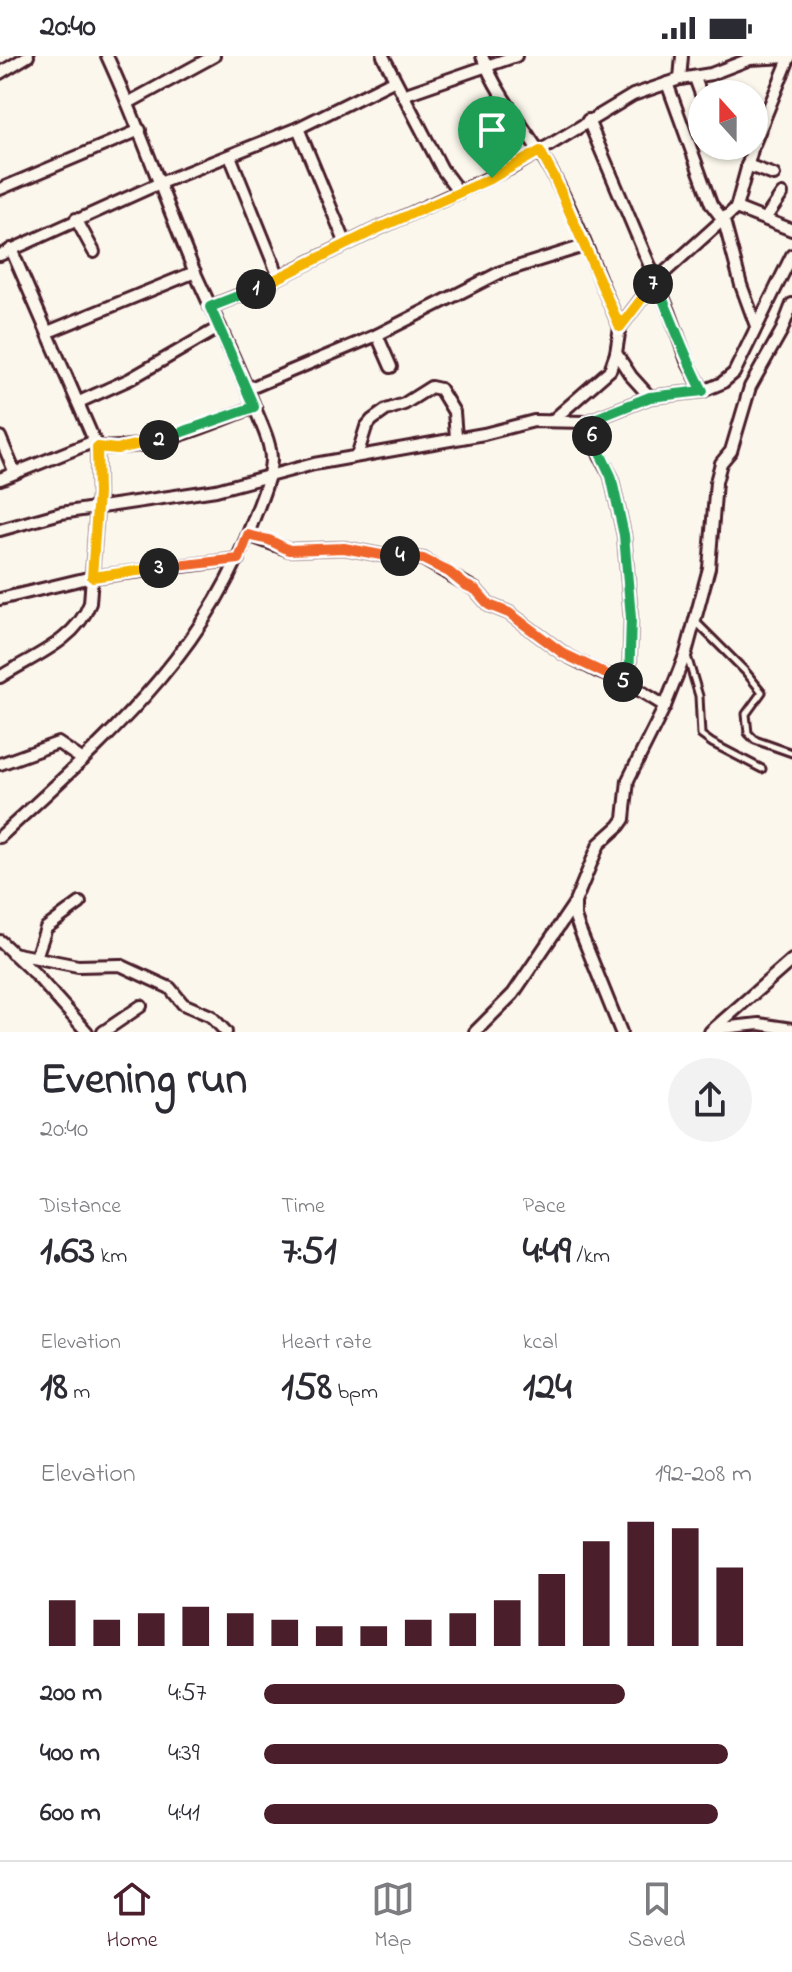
<!DOCTYPE html>
<html lang="en">
<head>
<meta charset="utf-8">
<style>
  :root { --surface:#fff; --page:#f2f2f3; --text:#2b2b33; --muted:#7c7c81; --line:#e1e1e2; --accent:#4a1f2b }
  body { margin:0; font-family:"Indie Flower",sans-serif; background:var(--page); color:var(--text); height:100vh; display:flex; flex-direction:column; font-size:30px; white-space:nowrap }
  * { box-sizing:border-box; margin:0 }
  p { font-size:26px; color:var(--muted) }
  .icon { flex:none; width:44px; height:44px; fill:none; stroke:currentColor; stroke-width:2; stroke-linecap:round; stroke-linejoin:round }
  .map { position:relative; height:976px; overflow:hidden }
  .details { display:flex; flex-direction:column; background:var(--surface); flex:1 }
  .details>* { flex:none }
  .needle { width:52px; rotate:339deg }
  .controls { position:absolute; left:688px; top:24px; display:grid; gap:16px }
  .controls a { display:grid; place-items:center; width:80px; height:80px; border-radius:50%; background:var(--surface); box-shadow:0 2px 6px #0004; font-size:40px }
  .pin { position:absolute; display:grid; place-items:center; width:68px; height:68px; color:#fff; margin:-82px -34px; border-radius:50% 50% 50% 0; rotate:-45deg; box-shadow:0 0 8px #0007 }
  .pin .icon { rotate:45deg }
  .km { position:absolute; width:40px; height:40px; margin:-20px; border-radius:50%; background:#222; color:#fff; font-size:22px; line-height:40px; text-align:center }
  .round { display:grid; place-items:center; flex:none; width:84px; height:84px; border-radius:42px; background:var(--page) }
  .headline { display:flex; align-items:center; justify-content:space-between; height:136px; padding:0 40px }
  h1 { font-size:44px; font-weight:700; line-height:60px }
  .metrics { display:grid; grid-template-columns:repeat(3,1fr); gap:12px; height:136px; padding:8px 40px }
  .metrics div { display:grid; align-content:center }
  .metrics b { font-size:40px; font-weight:700 }
  .metrics small { font-size:22px; font-weight:400 }
  .metrics p { font-size:22px }
  .chart { height:224px; padding:16px 40px }
  .chart p { display:flex; justify-content:space-between }
  .chart svg { width:100%; height:144px; margin-top:8px; stroke:var(--accent); stroke-width:6 }
  ul { padding:0 40px; list-style:none; font-size:26px }
  li { display:grid; grid-template-columns:128px 96px 1fr; align-items:center; height:60px }
  li i { height:20px; border-radius:10px; background:var(--accent) }
  .status { display:flex; justify-content:space-between; align-items:center; height:56px; padding:0 40px; background:var(--surface); direction:ltr }
  .status svg { height:22px; fill:currentColor }
  .tabs { display:flex; justify-content:space-around; align-items:center; height:112px; border-top:2px solid var(--line); background:var(--surface); font-size:22px; color:var(--muted) }
  .tabs a { display:grid; justify-items:center; gap:4px }
  .tabs .on { color:var(--accent) }
  .map>svg:first-child { display:block }
  .lines { fill:none; stroke-linecap:round; stroke-linejoin:round }
  .lane-casing { stroke:#4a1f2b; stroke-width:11 }
  .street-casing { stroke:#4a1f2b; stroke-width:16 }
  .lane { stroke:#fbf7ec; stroke-width:5 }
  .street { stroke:#fbf7ec; stroke-width:10 }
  .split-1-casing { stroke:#fff; stroke-width:16 }
  .split-2-casing { stroke:#fff; stroke-width:16 }
  .split-3-casing { stroke:#fff; stroke-width:16 }
  .split-4-casing { stroke:#fff; stroke-width:16 }
  .split-5-casing { stroke:#fff; stroke-width:16 }
  .split-6-casing { stroke:#fff; stroke-width:16 }
  .split-7-casing { stroke:#fff; stroke-width:16 }
  .split-8-casing { stroke:#fff; stroke-width:16 }
  .split-1 { stroke:#f5b400; stroke-width:10 }
  .split-2 { stroke:#22a559; stroke-width:10 }
  .split-3 { stroke:#f5b400; stroke-width:10 }
  .split-4 { stroke:#f0652b; stroke-width:10 }
  .split-5 { stroke:#f0652b; stroke-width:10 }
  .split-6 { stroke:#22a559; stroke-width:10 }
  .split-7 { stroke:#22a559; stroke-width:10 }
  .split-8 { stroke:#f5b400; stroke-width:10 }
</style>
</head>
<body>
<div class="status"><b>20:40</b><svg viewBox="0 0 49 12"><path d="M0 12V9h3v3zM5 12V6h3v6zM10 12V3h3v9zM15 12V0h3v12zM26 1h20v11H26zM47 4h2v5h-2z"/></svg></div>
<div class="map">
<svg width="792" height="976" viewBox="0 0 792 976">
  <rect width="100%" height="100%" fill="#fbf7ec"/>
  <filter id="ink" filterUnits="userSpaceOnUse"><feTurbulence type="fractalNoise" baseFrequency=".0125" numOctaves="2"/><feDisplacementMap in="SourceGraphic" scale="16" xChannelSelector="R" yChannelSelector="G"/><feConvolveMatrix kernelMatrix="1 2 1 2 8 2 1 2 1" color-interpolation-filters="sRGB"/></filter>
  <g filter="url(#ink)">
    <g class="lines">
      <!-- lane casing -->
      <g class="lane-casing">
        <g id="lane">
          <path d="M 696,566 L 745,615 L 762,636 L 746,658 L 748,677 L 755,684 L 792,697"/>
          <path d="M 687,600 L 699,640 L 701,679 L 712,687 L 762,713"/>
        </g>
      </g>
      <!-- street casing -->
      <g class="street-casing">
        <g id="street">
          <path d="M 383,0 L 442,113 L 459,136"/>
          <path d="M 482,0 C 499,44 530,77 552,117 C 579,166 597,220 620,271"/>
          <path d="M 0,17 L 28,0"/>
          <path d="M 695,22 L 702,41"/>
          <path d="M 680,23 L 682,0"/>
          <path d="M 667,27 L 711,148 L 724,165 L 741,229 L 756,270"/>
          <path d="M 403,39 L 516,0"/>
          <path d="M 128,47 L 214,0"/>
          <path d="M 588,64 L 669,255 L 687,305 L 703,335"/>
          <path d="M 298,72 L 346,188"/>
          <path d="M 754,88 L 790,0"/>
          <path d="M 230,100 L 279,221"/>
          <path d="M 747,109 L 774,119"/>
          <path d="M 0,133 L 140,74"/>
          <path d="M 736,152 L 792,174"/>
          <path d="M 76,163 L 94,196"/>
          <path d="M 765,163 L 782,138"/>
          <path d="M 0,199 L 160,127 L 298,72 L 395,24"/>
          <path d="M 210,251 L 255,233 L 377,173 L 513,111 L 633,39 L 680,23 L 711,18 L 750,3 L 790,1"/>
          <path d="M 48,276 L 195,216"/>
          <path d="M 377,279 L 391,311"/>
          <path d="M 616,297 L 631,320 L 650,341"/>
          <path d="M 248,333 L 377,279 L 501,216 L 584,190"/>
          <path d="M 79,346 L 130,323 L 220,271"/>
          <path d="M 553,364 L 610,314 L 616,297 L 620,271 L 655,225 L 736,152 L 753,90"/>
          <path d="M 587,366 L 600,400 L 611,420 L 624,479 L 631,562 L 629,628"/>
          <path d="M 0,381 L 15,417"/>
          <path d="M 97,391 C 151,395 205,371 254,351"/>
          <path d="M 357,400 L 366,371 L 372,364 L 386,354 L 404,348 L 431,331 L 440,333 L 454,356 L 456,381"/>
          <path d="M 0,423 L 95,385"/>
          <path d="M 0,474 L 61,457 L 216,434 L 314,408 L 484,378 L 534,365 L 587,366 L 650,341 L 703,335 L 722,327 L 734,317 L 792,199"/>
          <path d="M 248,479 L 289,494 L 344,492 L 381,499 L 423,503 L 476,534 L 489,549 L 509,557 L 564,598 L 597,615 L 629,628 L 665,650"/>
          <path d="M 0,543 L 92,521 L 239,503"/>
          <path d="M 0,621 C 33,600 76,585 90,547 L 98,438 L 97,391 L 11,193"/>
          <path d="M 0,708 L 58,687 L 83,704"/>
          <path d="M 0,781 C 103,685 206,599 254,462 C 261,444 270,423 271,404 C 271,386 261,368 255,352 C 237,307 216,263 196,219 C 165,146 140,71 107,0"/>
          <path d="M 0,885 L 35,918 L 87,976"/>
          <path d="M 12,897 L 78,910 L 120,909 L 170,932 L 183,948 L 211,960 L 226,976"/>
          <path d="M 36,901 L 46,872 L 80,847"/>
          <path d="M 713,973 L 759,968 L 792,973"/>
          <path d="M 103,976 L 141,950"/>
          <path d="M 475,976 L 513,938 L 574,848"/>
          <path d="M 621,976 L 579,872 L 575,861 L 575,846 L 599,788 L 619,770 L 624,763 L 628,724 L 665,650 L 686,597 L 709,512 L 716,426 L 721,407 L 731,395 L 750,331 L 782,274 L 792,248"/>
          <path d="M 710,976 L 792,904"/>
        </g>
      </g>
      <!-- lane -->
      <use href="#lane" class="lane"/>
      <!-- street -->
      <use href="#street" class="street"/>
    </g>
  </g>
  <g class="lines" filter="url(#ink)">
    <!-- split-1 casing -->
    <g class="split-1-casing">
      <path id="split-1" d="M 256,233 L 377,173 L 492,122"/>
    </g>
    <!-- split-2 casing -->
    <g class="split-2-casing">
      <path id="split-2" d="M 159,384 L 254,351 L 210,251 L 256,233"/>
    </g>
    <!-- split-3 casing -->
    <g class="split-3-casing">
      <path id="split-3" d="M 159,384 L 117,393 L 97,391 L 98,438 L 92,521 L 159,512"/>
    </g>
    <!-- split-4 casing -->
    <g class="split-4-casing">
      <path id="split-4" d="M 159,512 L 239,503 L 248,479 L 269,484 L 289,494 L 344,492 L 381,499 L 400,500"/>
    </g>
    <!-- split-5 casing -->
    <g class="split-5-casing">
      <path id="split-5" d="M 400,500 L 423,503 L 449,516 L 465,529 L 476,534 L 489,549 L 509,557 L 564,598 L 623,626"/>
    </g>
    <!-- split-6 casing -->
    <g class="split-6-casing">
      <path id="split-6" d="M 592,380 L 611,420 L 624,479 L 631,562 L 629,628 L 623,626"/>
    </g>
    <!-- split-7 casing -->
    <g class="split-7-casing">
      <path id="split-7" d="M 592,380 L 587,366 L 650,341 L 703,335 C 684,300 672,262 655,225 L 653,228"/>
    </g>
    <!-- split-8 casing -->
    <g class="split-8-casing">
      <path id="split-8" d="M 492,122 L 540,95 L 555,123 L 620,271 L 653,228"/>
    </g>
    <!-- split-1 -->
    <use href="#split-1" class="split-1"/>
    <!-- split-2 -->
    <use href="#split-2" class="split-2"/>
    <!-- split-3 -->
    <use href="#split-3" class="split-3"/>
    <!-- split-4 -->
    <use href="#split-4" class="split-4"/>
    <!-- split-5 -->
    <use href="#split-5" class="split-5"/>
    <!-- split-6 -->
    <use href="#split-6" class="split-6"/>
    <!-- split-7 -->
    <use href="#split-7" class="split-7"/>
    <!-- split-8 -->
    <use href="#split-8" class="split-8"/>
  </g>
</svg>
<div class="controls">
<a><svg class="needle" viewBox="-14 -14 28 28"><path d="M0-13l5 13h-10z" fill="#e53935"/><path d="M0 13l5-13h-10z" fill="#7c7c81"/></svg></a>
</div>
<div class="pin" style="left:492px;top:122px;background:#1e9e55"><svg class="icon" aria-label="arrive" viewBox="0 0 24 24"><path d="M6 21V4h12l-3 4 3 4H6"/></svg></div>
<b class="km" style="left:256px;top:233px">1</b>
<b class="km" style="left:159px;top:384px">2</b>
<b class="km" style="left:159px;top:512px">3</b>
<b class="km" style="left:400px;top:500px">4</b>
<b class="km" style="left:623px;top:626px">5</b>
<b class="km" style="left:592px;top:380px">6</b>
<b class="km" style="left:653px;top:228px">7</b>
</div>
<section class="details">
<div class="headline"><div><h1>Evening run</h1><p>20:40</p></div><a class="round"><svg class="icon" aria-label="share" viewBox="0 0 24 24"><path d="M12 15V3M7 8l5-5 5 5M5 13v7h14v-7"/></svg></a></div>
<div class="metrics">
<div><p>Distance</p><b>1.63<small> km</small></b></div>
<div><p>Time</p><b>7:51</b></div>
<div><p>Pace</p><b>4:49<small> /km</small></b></div>
</div>
<div class="metrics">
<div><p>Elevation</p><b>18<small> m</small></b></div>
<div><p>Heart rate</p><b>158<small> bpm</small></b></div>
<div><p>kcal</p><b>124</b></div>
</div>
<div class="chart"><p><span>Elevation</span>192–208 m</p>
<svg viewBox="0 0 160 44" preserveAspectRatio="none"><path d="M5 44V30M15 44V36M25 44V34M35 44V32M45 44V34M55 44V36M65 44V38M75 44V38M85 44V36M95 44V34M105 44V30M115 44V22M125 44V12M135 44V6M145 44V8M155 44V20"/></svg>
</div>
<ul>
<li><b>200 m</b>4:57<i style="width:74%"></i></li>
<li><b>400 m</b>4:39<i style="width:95%"></i></li>
<li><b>600 m</b>4:41<i style="width:93%"></i></li>
</ul>
</section>
<nav class="tabs">
<a class="on"><svg class="icon" aria-label="home" viewBox="0 0 24 24"><path d="M3 11l9-7 9 7M6 9v11h12V9"/></svg>Home</a>
<a><svg class="icon" aria-label="map" viewBox="0 0 24 24"><path d="M3 6l6-2 6 2 6-2v14l-6 2-6-2-6 2zM9 4v14M15 6v14"/></svg>Map</a>
<a><svg class="icon" aria-label="saved" viewBox="0 0 24 24"><path d="M7 4h10v16l-5-4-5 4z"/></svg>Saved</a>
</nav>
</body>
</html>
